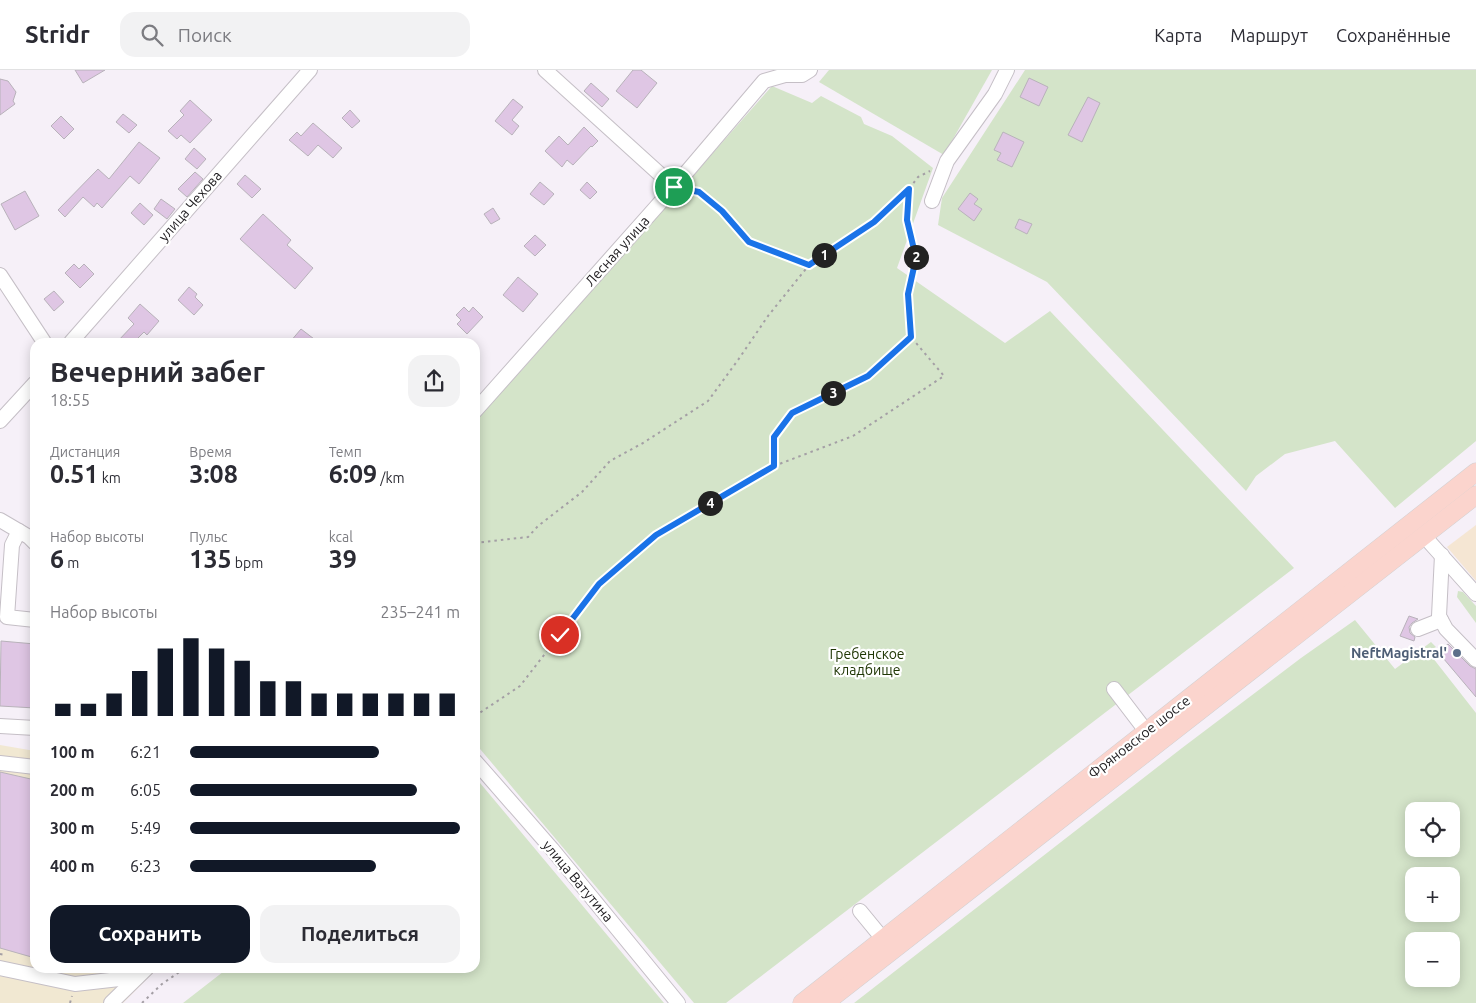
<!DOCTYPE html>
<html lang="ru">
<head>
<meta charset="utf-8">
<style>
  :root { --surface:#fff; --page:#f2f2f3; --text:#2b2b33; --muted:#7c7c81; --line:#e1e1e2; --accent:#111827 }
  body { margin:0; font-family:Ubuntu,sans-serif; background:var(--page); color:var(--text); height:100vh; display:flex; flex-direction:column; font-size:19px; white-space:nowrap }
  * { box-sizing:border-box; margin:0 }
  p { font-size:16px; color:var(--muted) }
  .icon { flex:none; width:28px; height:28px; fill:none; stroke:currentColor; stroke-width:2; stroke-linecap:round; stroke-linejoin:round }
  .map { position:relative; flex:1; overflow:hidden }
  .side { position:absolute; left:30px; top:268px; width:450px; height:635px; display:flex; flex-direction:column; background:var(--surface); border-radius:15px; box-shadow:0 2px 12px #0003 }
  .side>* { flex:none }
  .tools { position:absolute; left:1405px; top:732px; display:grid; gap:10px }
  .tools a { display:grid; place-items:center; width:55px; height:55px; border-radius:10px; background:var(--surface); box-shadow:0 2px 12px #0003; font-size:25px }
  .pin { position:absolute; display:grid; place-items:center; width:42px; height:42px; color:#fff; margin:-21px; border:2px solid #fff; border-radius:50%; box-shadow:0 1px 5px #0007 }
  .km { position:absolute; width:25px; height:25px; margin:-12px; border-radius:50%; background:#222; color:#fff; font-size:14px; line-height:25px; text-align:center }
  .round { display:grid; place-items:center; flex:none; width:52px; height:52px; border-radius:15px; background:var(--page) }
  .summary { display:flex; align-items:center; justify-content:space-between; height:85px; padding:0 20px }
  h1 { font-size:28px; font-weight:700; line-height:38px }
  .figures { display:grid; grid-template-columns:repeat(3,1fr); gap:8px; height:85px; padding:5px 20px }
  .figures div { display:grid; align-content:center }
  .figures b { font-size:25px; font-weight:700 }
  .figures small { font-size:14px; font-weight:400 }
  .figures p { font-size:14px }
  .chart { height:140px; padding:10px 20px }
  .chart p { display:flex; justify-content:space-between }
  .chart svg { width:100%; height:90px; margin-top:5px; stroke:var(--accent); stroke-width:6 }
  .action { display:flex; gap:10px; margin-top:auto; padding:10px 20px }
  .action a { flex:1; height:58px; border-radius:15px; background:var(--accent); color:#fff; font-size:20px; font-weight:700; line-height:58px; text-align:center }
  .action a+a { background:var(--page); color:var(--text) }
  ul { padding:0 20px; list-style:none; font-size:16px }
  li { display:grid; grid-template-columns:80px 60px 1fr; align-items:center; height:38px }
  li i { height:12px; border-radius:6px; background:var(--accent) }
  header { display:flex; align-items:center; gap:30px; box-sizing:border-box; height:70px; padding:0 25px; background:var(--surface); border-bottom:1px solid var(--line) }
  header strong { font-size:24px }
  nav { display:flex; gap:28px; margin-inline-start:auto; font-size:18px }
  .search { width:350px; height:45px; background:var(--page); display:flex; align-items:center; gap:12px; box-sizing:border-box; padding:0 18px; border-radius:15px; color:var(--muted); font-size:19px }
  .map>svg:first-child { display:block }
  .commercial { fill:#f1e8d2 }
  .industrial { fill:#f5e6d3 }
  .green { fill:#d4e4c9; fill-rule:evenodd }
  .building { fill:#dfc6e4; stroke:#b8b2ba }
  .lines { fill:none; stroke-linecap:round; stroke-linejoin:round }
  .minor-casing { stroke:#c5bfc6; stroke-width:16 }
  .major-casing { stroke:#d2d1d2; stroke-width:19 }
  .path { stroke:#a49fa5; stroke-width:2; stroke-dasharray:2.5 4; stroke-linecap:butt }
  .minor { stroke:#fff; stroke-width:14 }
  .major { stroke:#fbd4cd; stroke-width:18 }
  .route-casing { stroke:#fff; stroke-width:10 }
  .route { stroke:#1a73e8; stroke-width:6 }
  .service-dot { fill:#5c6f8a; stroke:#fff; stroke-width:2 }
  .labels { text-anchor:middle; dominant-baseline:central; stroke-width:4.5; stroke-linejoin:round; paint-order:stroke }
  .street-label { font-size:14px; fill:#1d1b1e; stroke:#fff }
  .service-label { font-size:14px; font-weight:bold; fill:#4e5e75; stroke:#fff; text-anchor:end }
  .park-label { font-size:14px; fill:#203705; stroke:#fff }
</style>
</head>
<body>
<header>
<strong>Stridr</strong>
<div class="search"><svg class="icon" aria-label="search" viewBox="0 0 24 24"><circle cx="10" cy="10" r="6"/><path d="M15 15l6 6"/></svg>Поиск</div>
<nav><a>Карта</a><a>Маршрут</a><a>Сохранённые</a></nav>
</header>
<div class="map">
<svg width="1476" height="933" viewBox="0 0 1476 933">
  <rect width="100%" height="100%" fill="#f6f0f8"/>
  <!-- commercial -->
  <path class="commercial" d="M 0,675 L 35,681 L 35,898 L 158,898 L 123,933 L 0,933 Z"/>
  <!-- industrial -->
  <path class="industrial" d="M 1476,455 L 1476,511 L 1447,477 Z"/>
  <!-- green -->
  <g class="green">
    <path d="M 829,0 L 992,0 L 944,85 L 819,12 Z"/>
    <path d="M 1025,0 L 1476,0 L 1476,371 L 1395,438 L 1335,371 L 1285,384 L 1256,406 L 1246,421 L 1047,212 L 938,155 L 942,128 Z"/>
    <path d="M 772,16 L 812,33 L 821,26 L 861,47 L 864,54 L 892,66 L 933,98 L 897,198 L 1005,273 L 1050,241 L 1294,498 L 726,933 L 694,933 L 475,673 L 475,347 L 518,299 L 521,301 Z"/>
    <path d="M 1458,521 L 1463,522 L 1476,536 L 1476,553 L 1457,527 Z"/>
    <path d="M 1355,550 L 1395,599 L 1431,572 L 1436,577 L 1429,583 L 1476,643 L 1476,933 L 854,933 L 1182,678 L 1301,588 ZM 1414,741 L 1451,741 L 1451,779 L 1414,779 ZM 1414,806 L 1451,806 L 1451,844 L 1414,844 ZM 1414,871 L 1451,871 L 1451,909 L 1414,909 Z"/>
    <path d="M 475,707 L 664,933 L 183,933 L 228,898 L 475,898 Z"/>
  </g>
  <!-- building -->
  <g class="building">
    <path d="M 75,0 L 105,0 L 83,13 Z"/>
    <path d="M 633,0 L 641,0 L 657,13 L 637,38 L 616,21 Z"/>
    <path d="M 1029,8 L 1048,17 L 1039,36 L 1020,27 Z"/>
    <path d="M 0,9 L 8,11 L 16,22 L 13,31 L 15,34 L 0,45 Z"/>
    <path d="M 591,13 L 609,29 L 602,37 L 584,21 Z"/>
    <path d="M 1088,27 L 1100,33 L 1082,72 L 1068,65 Z"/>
    <path d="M 513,29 L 523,37 L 512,50 L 519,56 L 512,65 L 495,51 Z"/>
    <path d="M 190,30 L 212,50 L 190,73 L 181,65 L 177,69 L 168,61 L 184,45 L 180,41 Z"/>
    <path d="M 350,40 L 360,51 L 352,58 L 342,48 Z"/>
    <path d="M 123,44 L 137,55 L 129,63 L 116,52 Z"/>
    <path d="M 61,46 L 74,59 L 64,69 L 51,56 Z"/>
    <path d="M 313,53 L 342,78 L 333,88 L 318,75 L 308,86 L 289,70 L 297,62 L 301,66 Z"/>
    <path d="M 584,57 L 598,71 L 592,77 L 591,76 L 573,95 L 567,90 L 562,97 L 545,81 L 559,66 L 568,75 Z"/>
    <path d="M 1003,62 L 1024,72 L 1012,97 L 997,90 L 1001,83 L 994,80 Z"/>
    <path d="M 139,72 L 160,88 L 139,114 L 130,106 L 102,138 L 97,133 L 94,137 L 83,127 L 65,147 L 58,140 L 98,99 L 109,109 Z"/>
    <path d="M 194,78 L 206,89 L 197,99 L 185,89 Z"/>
    <path d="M 195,102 L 203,109 L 187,127 L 178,119 Z"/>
    <path d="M 245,105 L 261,119 L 252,128 L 237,114 Z"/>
    <path d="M 540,112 L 554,124 L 544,135 L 530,124 Z"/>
    <path d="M 587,112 L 597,122 L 590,129 L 580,120 Z"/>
    <path d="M 25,121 L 39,146 L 15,160 L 1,134 Z"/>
    <path d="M 970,123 L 978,129 L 974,134 L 982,139 L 974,151 L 958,139 Z"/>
    <path d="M 161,129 L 175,139 L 167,149 L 154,139 Z"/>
    <path d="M 140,133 L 153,145 L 144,155 L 131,143 Z"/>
    <path d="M 493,138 L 500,149 L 491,154 L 484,144 Z"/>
    <path d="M 263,144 L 291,170 L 287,175 L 313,198 L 295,219 L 240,169 Z"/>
    <path d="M 1019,149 L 1032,154 L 1027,164 L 1015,158 Z"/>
    <path d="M 535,165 L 546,175 L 535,186 L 524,176 Z"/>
    <path d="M 74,194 L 79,199 L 84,194 L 94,204 L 80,218 L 65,203 Z"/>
    <path d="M 518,207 L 538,224 L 523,242 L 503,225 Z"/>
    <path d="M 189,217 L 197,224 L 195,227 L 203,235 L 194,245 L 178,230 Z"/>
    <path d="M 54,221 L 64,232 L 54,241 L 44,229 Z"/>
    <path d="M 140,234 L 159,251 L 147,265 L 144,262 L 134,272 L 117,272 L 134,254 L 128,248 Z"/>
    <path d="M 464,237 L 469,242 L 473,237 L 483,247 L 467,264 L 457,254 L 461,250 L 456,245 Z"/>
    <path d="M 301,259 L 318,272 L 290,272 Z"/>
    <path d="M 1409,546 L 1418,549 L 1412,553 L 1409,557 L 1410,563 L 1415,567 L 1414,571 L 1400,566 Z"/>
    <path d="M 1,571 L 35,574 L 35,638 L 0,636 Z"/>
    <path d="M 1448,574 L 1470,596 L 1476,599 L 1476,627 L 1438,582 Z"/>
    <path d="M 0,702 L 35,710 L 35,888 L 0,878 Z"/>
  </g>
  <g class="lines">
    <!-- minor casing -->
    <g class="minor-casing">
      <g id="minor">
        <path d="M 545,0 L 674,117"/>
        <path d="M 932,131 L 947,91 L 995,24 L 1007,0"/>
        <path d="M 0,205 L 44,272"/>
        <path d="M 71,272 L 310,0"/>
        <path d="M 475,341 L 674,117 L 764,11 L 785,5 L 802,5 L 810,0"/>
        <path d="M 0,351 L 35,313"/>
        <path d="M 0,450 L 29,467 L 35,473"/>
        <path d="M 19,461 L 12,475 L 7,547 L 35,550"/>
        <path d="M 1424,466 L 1476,524"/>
        <path d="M 1442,485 L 1439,546 L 1446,559 L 1476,590"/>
        <path d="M 1418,559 L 1441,550"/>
        <path d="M 1114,619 L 1146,661"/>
        <path d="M 0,656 L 35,658"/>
        <path d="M 475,691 L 552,779 L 678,933"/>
        <path d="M 0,693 L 35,697"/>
        <path d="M 860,841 L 883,869"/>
        <path d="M 0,898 L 75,914 L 137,907"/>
        <path d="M 111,933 L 147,898"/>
      </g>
    </g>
    <!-- major casing -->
    <g class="major-casing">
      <g id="major">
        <path d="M 802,933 L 1476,402"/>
        <path d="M 825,933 L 1476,425"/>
      </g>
    </g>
    <!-- path -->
    <g class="path">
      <path d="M 687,120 C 716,126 727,153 748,171 C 756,178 797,190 809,195"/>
      <path d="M 774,396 L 853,366 L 944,306 L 911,267"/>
      <path d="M 475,473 L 528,467 L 538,456 L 582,422 L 610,391 L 643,373 L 708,331 L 738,290 L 768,246 L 809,195 L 874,152 L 909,119"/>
      <path d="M 475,646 L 520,616 L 599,514 L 656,465 L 774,396 L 774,367 L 792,343 L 868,306 L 911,267 L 908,224 L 916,188 L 907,150 L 909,119 L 918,107 L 930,101"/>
      <path d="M 0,884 L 6,885"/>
      <path d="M 70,933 L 72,926"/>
      <path d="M 142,933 L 162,914 L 185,898"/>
    </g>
    <!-- minor -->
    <use href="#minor" class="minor"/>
    <!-- major -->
    <use href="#major" class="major"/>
  </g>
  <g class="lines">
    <!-- route casing -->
    <g class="route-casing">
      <path id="route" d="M 560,565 L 599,514 L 656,465 L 774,396 L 774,367 L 792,343 L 868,306 L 911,267 L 908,224 L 916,188 L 907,150 L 909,119 L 874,152 L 809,195 L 749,172 L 722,141 L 699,122 L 674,117"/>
    </g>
    <!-- route -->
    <use href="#route" class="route"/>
  </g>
  <!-- markers -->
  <circle class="service-dot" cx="1457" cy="583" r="5"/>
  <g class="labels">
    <!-- street labels -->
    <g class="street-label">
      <text transform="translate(190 136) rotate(-49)">улица Чехова</text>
      <text transform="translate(617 181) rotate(-48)">Лесная улица</text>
      <text transform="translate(1139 667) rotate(-38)">Фряновское шоссе</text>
      <text transform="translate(578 811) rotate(50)">улица Ватутина</text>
    </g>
    <!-- service labels -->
    <g class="service-label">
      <text x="1447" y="583">NeftMagistral'</text>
    </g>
    <!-- park labels -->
    <g class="park-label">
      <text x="867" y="584">Гребенское<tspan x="867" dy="16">кладбище</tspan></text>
    </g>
  </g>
</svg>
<div class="tools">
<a><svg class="icon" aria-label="locate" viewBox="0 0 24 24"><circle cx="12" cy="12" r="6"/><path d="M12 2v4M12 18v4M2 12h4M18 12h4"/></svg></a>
<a>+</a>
<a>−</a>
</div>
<div class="pin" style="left:674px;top:117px;background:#1e9e55"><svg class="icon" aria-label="arrive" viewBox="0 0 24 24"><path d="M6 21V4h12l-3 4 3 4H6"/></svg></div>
<div class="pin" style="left:560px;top:565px;background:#d93025"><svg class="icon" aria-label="check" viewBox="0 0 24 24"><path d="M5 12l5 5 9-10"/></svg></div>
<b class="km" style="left:824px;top:185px">1</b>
<b class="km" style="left:916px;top:187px">2</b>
<b class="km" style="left:833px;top:323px">3</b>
<b class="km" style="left:710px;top:433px">4</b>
<section class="side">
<div class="summary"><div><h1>Вечерний забег</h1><p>18:55</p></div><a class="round"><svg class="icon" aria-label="share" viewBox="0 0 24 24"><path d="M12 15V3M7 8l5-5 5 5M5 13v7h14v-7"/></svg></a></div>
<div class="figures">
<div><p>Дистанция</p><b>0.51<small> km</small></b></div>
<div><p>Время</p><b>3:08</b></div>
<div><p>Темп</p><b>6:09<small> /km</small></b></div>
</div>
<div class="figures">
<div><p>Набор высоты</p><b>6<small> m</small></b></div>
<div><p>Пульс</p><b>135<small> bpm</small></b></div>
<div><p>kcal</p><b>39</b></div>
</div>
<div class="chart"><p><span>Набор высоты</span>235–241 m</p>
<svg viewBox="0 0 160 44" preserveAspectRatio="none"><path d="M5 44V38M15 44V38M25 44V33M35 44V22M45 44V11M55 44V6M65 44V11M75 44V17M85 44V27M95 44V27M105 44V33M115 44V33M125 44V33M135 44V33M145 44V33M155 44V33"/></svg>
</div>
<ul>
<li><b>100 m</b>6:21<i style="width:70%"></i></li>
<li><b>200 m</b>6:05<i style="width:84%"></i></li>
<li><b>300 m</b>5:49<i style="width:100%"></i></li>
<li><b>400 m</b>6:23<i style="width:69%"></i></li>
</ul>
<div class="action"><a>Сохранить</a><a>Поделиться</a></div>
</section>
</div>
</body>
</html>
